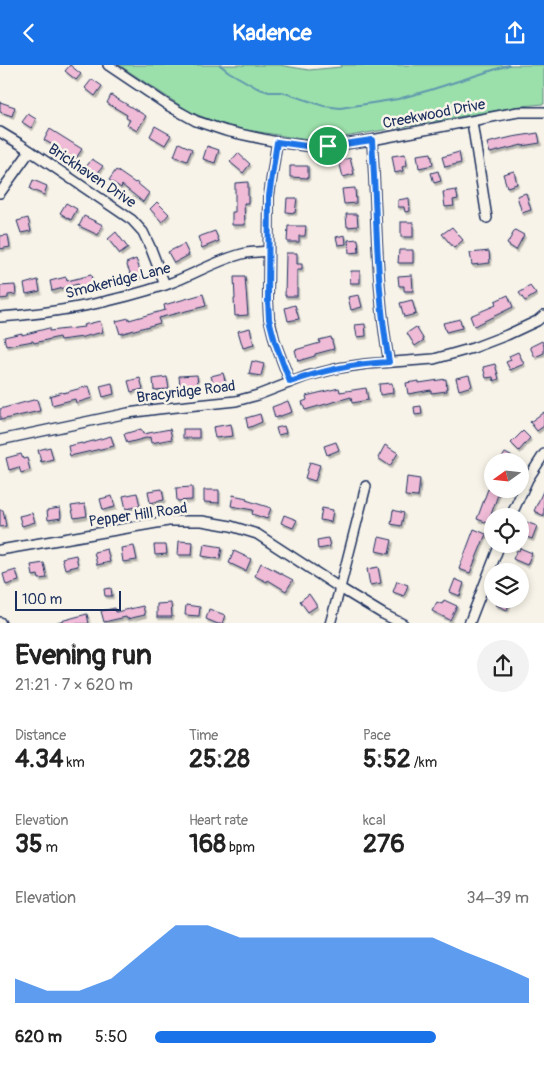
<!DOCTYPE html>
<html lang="en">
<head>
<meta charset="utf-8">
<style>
  :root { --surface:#fff; --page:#f2f2f2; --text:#222; --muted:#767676; --accent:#1a73e8 }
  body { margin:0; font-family:Pangolin,sans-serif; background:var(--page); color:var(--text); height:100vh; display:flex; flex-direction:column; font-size:19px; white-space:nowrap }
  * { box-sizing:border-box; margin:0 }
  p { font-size:16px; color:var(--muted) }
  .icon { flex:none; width:28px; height:28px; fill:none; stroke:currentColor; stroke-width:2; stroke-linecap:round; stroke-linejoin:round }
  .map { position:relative; height:558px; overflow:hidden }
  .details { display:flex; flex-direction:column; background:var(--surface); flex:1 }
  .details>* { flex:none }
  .needle { width:32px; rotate:255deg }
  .fabs { position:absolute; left:484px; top:388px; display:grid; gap:10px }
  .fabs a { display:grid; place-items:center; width:45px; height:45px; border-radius:50%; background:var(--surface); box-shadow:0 2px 8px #0003; font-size:25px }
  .scale { position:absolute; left:15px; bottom:12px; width:106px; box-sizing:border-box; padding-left:5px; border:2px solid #1b2f5e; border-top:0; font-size:14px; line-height:18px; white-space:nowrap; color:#1b2f5e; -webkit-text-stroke:4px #f7f3e8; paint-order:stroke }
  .pin { position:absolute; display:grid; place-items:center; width:42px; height:42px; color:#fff; margin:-21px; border:2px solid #fff; border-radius:50%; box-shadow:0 1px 5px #0007 }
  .round { display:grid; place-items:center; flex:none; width:52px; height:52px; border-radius:26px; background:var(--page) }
  .overview { display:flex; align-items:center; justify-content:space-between; height:85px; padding:0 15px }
  h1 { font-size:28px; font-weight:700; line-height:38px }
  .metrics { display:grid; grid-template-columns:repeat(3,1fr); gap:8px; height:85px; padding:5px 15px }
  .metrics div { display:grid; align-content:center }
  .metrics b { font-size:25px; font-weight:700 }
  .metrics small { font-size:14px; font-weight:400 }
  .metrics p { font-size:14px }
  .chart { height:140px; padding:10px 15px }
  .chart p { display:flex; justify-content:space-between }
  .chart svg { width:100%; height:90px; margin-top:5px; fill:var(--accent); opacity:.7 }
  ul { padding:0 15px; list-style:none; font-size:16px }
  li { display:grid; grid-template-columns:80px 60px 1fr; align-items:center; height:38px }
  li i { height:12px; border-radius:6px; background:var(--accent) }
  header { display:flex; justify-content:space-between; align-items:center; height:65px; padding:0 15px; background:var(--accent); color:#fff; font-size:22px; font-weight:700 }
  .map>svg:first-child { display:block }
  .green { fill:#9bdfaa; stroke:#5b8784 }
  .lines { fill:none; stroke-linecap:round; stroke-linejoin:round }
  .stream { stroke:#5f98ae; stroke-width:2 }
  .building { fill:#efbbd6; stroke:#1b2f5e; filter:url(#shadow) }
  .minor-casing { stroke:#1b2f5e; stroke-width:12 }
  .minor { stroke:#f7f3e8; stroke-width:9 }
  .route-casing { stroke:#fff; stroke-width:10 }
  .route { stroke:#1a73e8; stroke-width:6 }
  .labels { text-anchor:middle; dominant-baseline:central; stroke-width:5; stroke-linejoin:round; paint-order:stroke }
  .street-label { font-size:15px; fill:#1b2f5e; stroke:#f7f3e8 }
</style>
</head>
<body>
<header><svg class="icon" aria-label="back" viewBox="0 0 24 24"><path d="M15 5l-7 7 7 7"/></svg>Kadence<svg class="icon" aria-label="share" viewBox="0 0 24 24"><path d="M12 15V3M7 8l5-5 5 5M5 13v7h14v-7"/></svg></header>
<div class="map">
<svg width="544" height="559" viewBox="0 0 544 559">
  <defs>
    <filter id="shadow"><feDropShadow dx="1.5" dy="2.5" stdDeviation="0" flood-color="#0004"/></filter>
  </defs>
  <rect width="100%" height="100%" fill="#f7f3e8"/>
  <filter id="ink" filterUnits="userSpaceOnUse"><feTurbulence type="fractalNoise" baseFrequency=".02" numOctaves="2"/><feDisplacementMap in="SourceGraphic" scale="10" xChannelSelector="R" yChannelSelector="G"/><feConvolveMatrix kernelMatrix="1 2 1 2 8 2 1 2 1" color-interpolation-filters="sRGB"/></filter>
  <g filter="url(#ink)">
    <!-- green -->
    <path class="green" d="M 119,0 L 279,0 L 309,5 L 341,2 L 341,0 L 544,0 L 544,39 L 521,41 L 327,75 L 308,75 L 241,64 L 216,57 L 190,47 Z"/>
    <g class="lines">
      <!-- stream -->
      <path class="stream" d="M 220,0 L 229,7 L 257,23 L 269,27 L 282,27 L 324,41 L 340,43 L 398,34 L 430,25 L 509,0"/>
    </g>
    <!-- building -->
    <g class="building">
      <path d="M 70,0 L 81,9 L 76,15 L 65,6 Z"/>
      <path d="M 92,14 L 102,21 L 95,31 L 85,23 Z"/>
      <path d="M 111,30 L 146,51 L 137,66 L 127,60 L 130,55 L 126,53 L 127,50 L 107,38 Z"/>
      <path d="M 0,37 L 15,42 L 12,51 L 0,47 Z"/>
      <path d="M 28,49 L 36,54 L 31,63 L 22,57 Z"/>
      <path d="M 155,61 L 171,70 L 165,80 L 150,71 Z"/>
      <path d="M 50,64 L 82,84 L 75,95 L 63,86 L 44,75 Z"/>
      <path d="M 538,68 L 540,78 L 522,81 L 522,80 L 490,88 L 487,78 L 512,72 Z"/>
      <path d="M 179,78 L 192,84 L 187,96 L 174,91 Z"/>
      <path d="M 207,81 L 219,85 L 215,98 L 203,94 Z"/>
      <path d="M 459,87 L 461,98 L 445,102 L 442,92 Z"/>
      <path d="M 238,88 L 250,99 L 243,108 L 230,97 Z"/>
      <path d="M 431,88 L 433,100 L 419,103 L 417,90 Z"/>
      <path d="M 405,89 L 407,100 L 402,102 L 403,106 L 395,108 L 392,91 Z"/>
      <path d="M 350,93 L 354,109 L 343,112 L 339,96 Z"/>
      <path d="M 92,94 L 103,101 L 97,109 L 86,102 Z"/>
      <path d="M 290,101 L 308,101 L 308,113 L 290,112 Z"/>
      <path d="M 116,105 L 135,118 L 136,117 L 149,128 L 143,137 L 122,120 L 121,123 L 109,115 Z"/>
      <path d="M 438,106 L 441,116 L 434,118 L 431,108 Z"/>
      <path d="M 514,106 L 517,119 L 507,122 L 503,109 Z"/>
      <path d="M 33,115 L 47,121 L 44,130 L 30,124 Z"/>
      <path d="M 248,117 L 248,138 L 244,138 L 245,160 L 232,160 L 232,147 L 235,147 L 235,118 Z"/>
      <path d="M 355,123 L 356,138 L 344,139 L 342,124 Z"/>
      <path d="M 456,125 L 458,134 L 453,135 L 454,141 L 445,142 L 443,127 Z"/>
      <path d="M 526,128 L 531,145 L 522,148 L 517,131 Z"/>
      <path d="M 287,133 L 297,133 L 295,148 L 286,147 Z"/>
      <path d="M 409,133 L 410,146 L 405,147 L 404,142 L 398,142 L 398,135 Z"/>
      <path d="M 157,137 L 169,149 L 162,157 L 150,144 Z"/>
      <path d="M 66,138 L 77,144 L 71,155 L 60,148 Z"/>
      <path d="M 346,149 L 357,149 L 358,161 L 347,162 Z"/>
      <path d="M 84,151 L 103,160 L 98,170 L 79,161 Z"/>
      <path d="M 28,153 L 31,166 L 21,168 L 17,156 Z"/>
      <rect x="401" y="157" width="12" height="15"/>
      <path d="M 288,161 L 306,161 L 305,171 L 299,171 L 299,177 L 287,177 Z"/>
      <path d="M 452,162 L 463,175 L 454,183 L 442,169 Z"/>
      <path d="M 515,165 L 524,170 L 516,185 L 507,179 Z"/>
      <path d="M 215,166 L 219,176 L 202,183 L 198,172 Z"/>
      <path d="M 116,167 L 128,183 L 120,189 L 108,174 Z"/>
      <path d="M 8,170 L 10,182 L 0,184 L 0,171 Z"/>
      <path d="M 345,170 L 346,179 L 338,180 L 336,172 Z"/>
      <path d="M 358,174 L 359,187 L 349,188 L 348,175 Z"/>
      <path d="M 184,179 L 189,190 L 174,198 L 168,187 Z"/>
      <path d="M 399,185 L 413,185 L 413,198 L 398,198 Z"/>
      <path d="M 489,186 L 490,198 L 472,200 L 470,188 Z"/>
      <path d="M 286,188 L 297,188 L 297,199 L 302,199 L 302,205 L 297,205 L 297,231 L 285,231 Z"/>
      <path d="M 136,194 L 142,211 L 133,215 L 126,198 Z"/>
      <path d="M 351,206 L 360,206 L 360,218 L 350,218 Z"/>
      <path d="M 91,210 L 93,220 L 79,223 L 78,219 L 52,226 L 50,216 L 66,212 L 67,216 Z"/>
      <path d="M 412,210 L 413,226 L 404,226 L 404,221 L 399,221 L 398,211 Z"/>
      <path d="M 234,212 L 245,212 L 248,250 L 235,251 L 234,234 L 235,234 Z"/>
      <path d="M 38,215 L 40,226 L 26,229 L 24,219 Z"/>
      <path d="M 15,220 L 16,229 L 8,230 L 8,233 L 0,234 L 0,221 Z"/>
      <path d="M 530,221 L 536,229 L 525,236 L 519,228 Z"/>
      <path d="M 203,229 L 206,241 L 158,253 L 160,258 L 120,269 L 116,256 L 129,253 L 129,255 L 165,245 L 164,240 Z"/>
      <path d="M 359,230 L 362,242 L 351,245 L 348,232 Z"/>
      <path d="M 508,230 L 513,242 L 474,261 L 470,251 L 496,240 L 495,236 Z"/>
      <path d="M 412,235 L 416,249 L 404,252 L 400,238 Z"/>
      <path d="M 295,240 L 299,254 L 288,256 L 285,243 Z"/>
      <path d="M 460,254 L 462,263 L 446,267 L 443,258 Z"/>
      <path d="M 100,256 L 103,267 L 83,272 L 60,275 L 59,272 L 34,278 L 33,276 L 6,281 L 4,272 L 22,268 L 22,270 L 49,263 L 49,266 L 84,262 L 83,260 Z"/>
      <path d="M 365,259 L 366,271 L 357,272 L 355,260 Z"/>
      <path d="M 416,262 L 424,275 L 415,281 L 407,268 Z"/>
      <path d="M 250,263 L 254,280 L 243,283 L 238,266 Z"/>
      <path d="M 331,272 L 334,284 L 315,289 L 315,291 L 298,296 L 295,285 L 320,278 L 319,275 Z"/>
      <path d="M 542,276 L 544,281 L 544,288 L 535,292 L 530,282 Z"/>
      <path d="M 518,287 L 524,299 L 510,305 L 506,297 L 511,295 L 509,291 Z"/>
      <path d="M 252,296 L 264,299 L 261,311 L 249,309 Z"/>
      <path d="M 495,299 L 499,314 L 494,316 L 493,312 L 486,313 L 483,302 Z"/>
      <path d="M 223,308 L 226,319 L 214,322 L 211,311 Z"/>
      <path d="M 197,310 L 198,320 L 180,322 L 179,311 Z"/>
      <path d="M 469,310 L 472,321 L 459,325 L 456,313 Z"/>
      <path d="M 167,312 L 169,324 L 154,325 L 153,314 Z"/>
      <path d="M 140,313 L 143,324 L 131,327 L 128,316 Z"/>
      <path d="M 446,314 L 447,326 L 431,328 L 431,325 L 408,329 L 406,318 L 419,316 L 419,318 Z"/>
      <path d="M 112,318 L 114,329 L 103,332 L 100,321 Z"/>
      <path d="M 392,318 L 393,328 L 380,330 L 379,319 Z"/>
      <path d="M 89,321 L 92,333 L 76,338 L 75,334 L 52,340 L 50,331 L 62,327 L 63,328 Z"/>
      <path d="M 339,323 L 340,327 L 366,323 L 368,335 L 352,338 L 351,332 L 305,345 L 302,337 L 307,335 L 306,331 Z"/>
      <path d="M 37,334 L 40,346 L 0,355 L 0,344 Z"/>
      <path d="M 288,336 L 292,347 L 275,353 L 272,342 Z"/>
      <path d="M 421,341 L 422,349 L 415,350 L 414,342 Z"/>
      <path d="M 544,347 L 544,361 L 537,366 L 530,357 Z"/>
      <path d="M 260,349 L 262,357 L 248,363 L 246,353 Z"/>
      <path d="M 231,359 L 233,371 L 215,373 L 213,362 Z"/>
      <path d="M 284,361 L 286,368 L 278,370 L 276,363 Z"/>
      <path d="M 141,364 L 143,369 L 170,364 L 172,374 L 151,378 L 150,372 L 127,378 L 124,369 Z"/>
      <rect x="183" y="364" width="16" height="9"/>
      <path d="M 523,366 L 530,373 L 519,386 L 511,378 Z"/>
      <path d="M 111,371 L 114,381 L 70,391 L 68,381 L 82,378 L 82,379 Z"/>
      <path d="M 336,377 L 339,385 L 327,390 L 324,381 Z"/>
      <path d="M 385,380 L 398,388 L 390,401 L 378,393 Z"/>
      <path d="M 50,382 L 53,394 L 41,397 L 38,385 Z"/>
      <path d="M 505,388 L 513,392 L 520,396 L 500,396 Z"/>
      <path d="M 21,389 L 23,394 L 27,393 L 30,405 L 21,408 L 19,402 L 9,405 L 6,393 Z"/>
      <path d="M 310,397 L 320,400 L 315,416 L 305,413 Z"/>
      <path d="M 407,412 L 420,414 L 418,432 L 405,431 Z"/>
      <path d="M 192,422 L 192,435 L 177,436 L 176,423 Z"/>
      <path d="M 162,424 L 164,435 L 150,438 L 148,426 Z"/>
      <path d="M 488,424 L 500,424 L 488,458 L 477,454 Z"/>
      <path d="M 544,424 L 544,451 L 534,446 Z"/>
      <path d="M 204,425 L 219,425 L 219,438 L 204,437 Z"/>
      <path d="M 137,428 L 140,441 L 126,444 L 123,431 Z"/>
      <path d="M 233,430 L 247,433 L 246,435 L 271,443 L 267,454 L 252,449 L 253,445 L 231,441 Z"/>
      <path d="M 112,431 L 115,442 L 103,445 L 100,434 Z"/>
      <path d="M 85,439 L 87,451 L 74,453 L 71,441 Z"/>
      <path d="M 60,443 L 61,453 L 48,455 L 47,445 Z"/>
      <path d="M 322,443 L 333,445 L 331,457 L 320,455 Z"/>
      <path d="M 0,445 L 3,445 L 6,461 L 0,462 Z"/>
      <path d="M 393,445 L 404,448 L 401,461 L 391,459 Z"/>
      <path d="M 32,448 L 35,457 L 22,461 L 19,451 Z"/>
      <path d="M 284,450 L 297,455 L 293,463 L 281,458 Z"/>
      <path d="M 526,457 L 537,461 L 532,474 L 522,470 Z"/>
      <path d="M 474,464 L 486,469 L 470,508 L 459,504 Z"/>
      <path d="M 379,472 L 392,475 L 389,489 L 376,486 Z"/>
      <path d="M 328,473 L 330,482 L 318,484 L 317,475 Z"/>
      <path d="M 179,476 L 193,477 L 192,490 L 178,490 Z"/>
      <path d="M 204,479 L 222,482 L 220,494 L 202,491 Z"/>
      <path d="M 154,480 L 166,480 L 167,489 L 155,490 Z"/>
      <path d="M 134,481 L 137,495 L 123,497 L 121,483 Z"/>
      <path d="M 520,483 L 532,488 L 527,500 L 513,494 L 517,485 L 519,486 Z"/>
      <path d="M 107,484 L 110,497 L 97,500 L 94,487 Z"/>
      <path d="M 234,486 L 251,494 L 246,506 L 229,498 Z"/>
      <path d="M 76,490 L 78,501 L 65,504 L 62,493 Z"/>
      <path d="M 44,498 L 47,513 L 39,514 L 38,510 L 33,511 L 31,500 Z"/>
      <path d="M 261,498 L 293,515 L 286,526 L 268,515 L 267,517 L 255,511 Z"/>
      <path d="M 378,502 L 381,518 L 370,520 L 367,504 Z"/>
      <path d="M 16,505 L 19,516 L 6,520 L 3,509 Z"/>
      <path d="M 455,514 L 464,518 L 460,531 L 450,527 Z"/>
      <path d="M 397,516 L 408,520 L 404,531 L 393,527 Z"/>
      <path d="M 111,523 L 112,531 L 105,531 L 104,524 Z"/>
      <path d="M 309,529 L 317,541 L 308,547 L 300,536 Z"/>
      <path d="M 498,534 L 511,534 L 507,545 L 496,540 Z"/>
      <path d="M 444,535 L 457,541 L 450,555 L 432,546 L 437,537 L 442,539 Z"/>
      <path d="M 171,538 L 172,552 L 157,552 L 157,539 Z"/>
      <path d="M 186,540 L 200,542 L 199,551 L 185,550 Z"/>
      <path d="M 143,541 L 145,550 L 127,554 L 126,552 L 104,557 L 101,546 L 115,543 L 116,547 Z"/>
      <path d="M 209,544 L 225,550 L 222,559 L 218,559 L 206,554 Z"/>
      <path d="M 87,549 L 89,559 L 57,559 L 57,557 Z"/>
    </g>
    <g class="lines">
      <!-- minor casing -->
      <g class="minor-casing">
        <g id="minor">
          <path d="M 108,0 L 169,41 L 196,56 L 226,66 L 277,77 L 314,82 L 331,81 L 372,75 L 518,47 L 544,47"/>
          <path d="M 472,57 L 487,153"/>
          <path d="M 0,67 L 20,79 L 132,155 L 143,167 L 151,184 L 165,220"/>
          <path d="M 372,75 C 377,149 376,225 389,297"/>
          <path d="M 277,77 L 269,131 L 268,235 L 269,253 L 275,277 L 290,317"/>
          <path d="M 0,128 L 30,86"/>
          <path d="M 0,252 C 57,248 114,237 168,219 C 194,210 218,194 246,188 C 253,187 261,187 268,186"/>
          <path d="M 0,375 L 128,348 L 158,344 L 236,336 L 258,330 L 307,311 L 339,303 L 366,299 L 434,294 L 473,283 L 507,270 L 537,256 L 544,250"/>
          <path d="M 511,451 L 528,414 L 544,389"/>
          <path d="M 0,485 L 168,456 L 202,456 L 231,461 L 257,469 L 340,523 L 383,549 L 403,559"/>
          <path d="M 0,557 L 1,559"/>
          <path d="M 330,559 L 340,523 L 366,421"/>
          <path d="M 469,559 L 500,479"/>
        </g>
      </g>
      <!-- minor -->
      <use href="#minor" class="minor"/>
    </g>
  </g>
  <g class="lines" filter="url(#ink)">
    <!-- route casing -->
    <g class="route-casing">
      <path id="route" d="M 372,75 C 377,149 376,224 389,297 C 353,299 325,305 290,317 L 275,277 L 269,254 L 268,235 L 269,131 L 277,77 L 314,82 L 331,81 Z"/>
    </g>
    <!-- route -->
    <use href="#route" class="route"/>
  </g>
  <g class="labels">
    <!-- street labels -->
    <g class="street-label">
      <text transform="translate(434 49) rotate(-11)">Creekwood Drive</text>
      <text transform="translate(92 111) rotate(34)">Brickhaven Drive</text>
      <text transform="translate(118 216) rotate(-14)">Smokeridge Lane</text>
      <text transform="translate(186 327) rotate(-7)">Bracyridge Road</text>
      <text transform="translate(138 450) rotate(-8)">Pepper Hill Road</text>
    </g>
  </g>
</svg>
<div class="fabs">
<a><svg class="needle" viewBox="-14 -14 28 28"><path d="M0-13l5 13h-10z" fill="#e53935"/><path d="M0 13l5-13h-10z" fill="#767676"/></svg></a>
<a><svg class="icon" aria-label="locate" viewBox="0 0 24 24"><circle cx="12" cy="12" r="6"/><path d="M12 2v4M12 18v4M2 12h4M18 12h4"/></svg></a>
<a><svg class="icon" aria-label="layers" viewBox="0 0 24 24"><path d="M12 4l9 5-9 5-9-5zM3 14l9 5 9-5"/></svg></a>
</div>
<div class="scale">100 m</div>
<div class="pin" style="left:328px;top:81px;background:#1e9e55"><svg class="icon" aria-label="arrive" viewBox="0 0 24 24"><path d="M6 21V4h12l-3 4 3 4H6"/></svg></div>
</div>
<section class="details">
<div class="overview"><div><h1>Evening run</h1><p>21:21 · 7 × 620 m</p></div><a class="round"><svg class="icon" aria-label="share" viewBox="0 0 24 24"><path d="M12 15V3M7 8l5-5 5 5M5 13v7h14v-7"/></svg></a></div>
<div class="metrics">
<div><p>Distance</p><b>4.34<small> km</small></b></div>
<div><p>Time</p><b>25:28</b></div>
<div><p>Pace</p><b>5:52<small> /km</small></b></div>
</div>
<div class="metrics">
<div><p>Elevation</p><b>35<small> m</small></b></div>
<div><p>Heart rate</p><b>168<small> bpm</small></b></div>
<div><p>kcal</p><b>276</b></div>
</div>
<div class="chart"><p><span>Elevation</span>34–39 m</p>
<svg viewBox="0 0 160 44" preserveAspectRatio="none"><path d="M0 44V32L10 38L20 38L30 32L40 19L50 6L60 6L70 12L80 12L90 12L100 12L110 12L120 12L130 12L140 19L150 25L160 32V44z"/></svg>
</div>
<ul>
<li><b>620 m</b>5:50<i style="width:75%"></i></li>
</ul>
</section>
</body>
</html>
